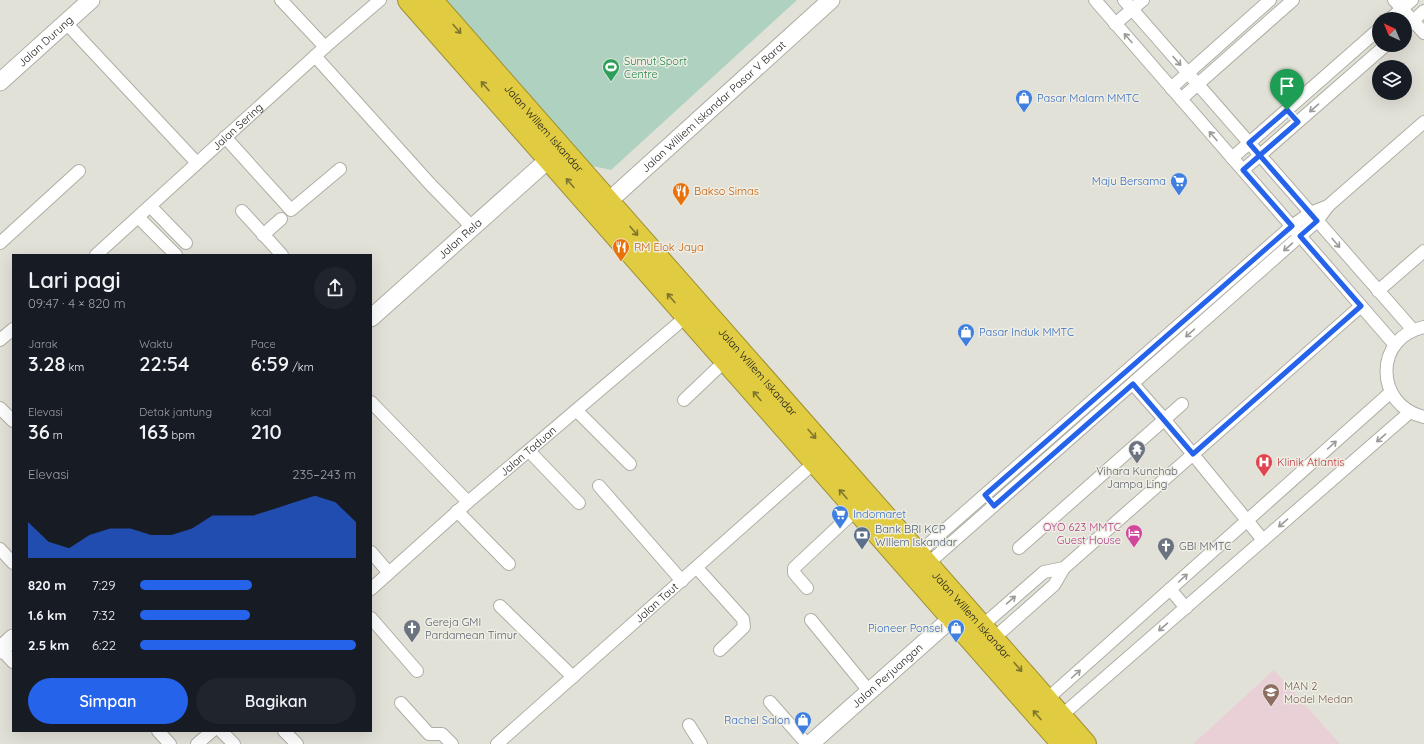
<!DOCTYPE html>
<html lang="id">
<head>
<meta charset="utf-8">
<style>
  :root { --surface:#171b24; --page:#20242c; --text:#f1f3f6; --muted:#9ea1a6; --accent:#2563eb }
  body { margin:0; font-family:Quicksand,sans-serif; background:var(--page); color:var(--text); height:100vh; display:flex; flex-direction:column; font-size:15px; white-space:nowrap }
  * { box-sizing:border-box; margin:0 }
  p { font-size:13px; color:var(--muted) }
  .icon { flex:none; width:22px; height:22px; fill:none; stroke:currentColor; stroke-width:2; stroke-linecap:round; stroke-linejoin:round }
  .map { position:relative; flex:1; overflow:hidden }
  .side { position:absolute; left:12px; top:254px; width:360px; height:478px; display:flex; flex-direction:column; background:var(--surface); border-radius:0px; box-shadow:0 4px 16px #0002 }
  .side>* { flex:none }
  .needle { width:26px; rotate:316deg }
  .buttons { position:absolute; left:1372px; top:12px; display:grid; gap:8px }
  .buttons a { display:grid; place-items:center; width:40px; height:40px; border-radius:50%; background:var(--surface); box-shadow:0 4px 16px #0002; font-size:20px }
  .pin { position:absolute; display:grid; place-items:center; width:34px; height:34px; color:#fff; margin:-41px -17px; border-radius:50% 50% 50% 0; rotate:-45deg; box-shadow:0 0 4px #0007 }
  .pin .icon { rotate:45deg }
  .round { display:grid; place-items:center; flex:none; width:42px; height:42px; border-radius:21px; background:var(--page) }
  .head { display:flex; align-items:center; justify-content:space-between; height:68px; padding:0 16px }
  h1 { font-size:22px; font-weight:600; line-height:30px }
  .figures { display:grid; grid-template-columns:repeat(3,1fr); gap:6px; height:68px; padding:4px 16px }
  .figures div { display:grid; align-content:center }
  .figures b { font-size:20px; font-weight:600 }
  .figures small { font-size:11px; font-weight:400 }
  .figures p { font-size:11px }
  .chart { height:112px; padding:8px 16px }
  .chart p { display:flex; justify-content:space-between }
  .chart svg { width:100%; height:72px; margin-top:4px; fill:var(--accent); opacity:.7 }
  .cta { display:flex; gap:8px; margin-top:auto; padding:8px 16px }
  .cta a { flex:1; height:46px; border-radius:24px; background:var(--accent); color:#fff; font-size:16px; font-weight:600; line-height:46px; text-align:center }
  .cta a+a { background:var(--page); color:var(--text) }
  ul { padding:0 16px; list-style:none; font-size:13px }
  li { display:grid; grid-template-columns:64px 48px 1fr; align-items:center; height:30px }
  li i { height:10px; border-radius:5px; background:var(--accent) }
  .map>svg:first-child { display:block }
  .education { fill:#e9cfd6 }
  .green { fill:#aed2bf }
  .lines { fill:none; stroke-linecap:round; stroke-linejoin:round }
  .street-casing { stroke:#afaea5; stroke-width:14 }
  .secondary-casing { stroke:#afaea5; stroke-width:19 }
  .highway-casing { stroke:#9d9034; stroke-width:24 }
  .street { stroke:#fff; stroke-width:12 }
  .secondary { stroke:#fff; stroke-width:17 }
  .highway { stroke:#e0cb41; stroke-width:22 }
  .oneway { stroke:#80762f }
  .oneway2 { stroke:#9b9b99 }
  .route-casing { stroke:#fff; stroke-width:8 }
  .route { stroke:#2563eb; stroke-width:5 }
  .labels { text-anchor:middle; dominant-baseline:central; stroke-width:3; stroke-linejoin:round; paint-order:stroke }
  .street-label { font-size:11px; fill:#21211d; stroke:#efeee5 }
  .leisure-label { font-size:11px; fill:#27864d; stroke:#efeee5; text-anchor:start }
  .shop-label { font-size:11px; fill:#366cbe; stroke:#efeee5; text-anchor:start }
  .food-label { font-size:11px; fill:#c56008; stroke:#efeee5; text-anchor:start }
  .health-label { font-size:11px; fill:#be3a42; stroke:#efeee5; text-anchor:start }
  .worship-label { font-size:11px; fill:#5b616d; stroke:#efeee5; text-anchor:start }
  .hotel-label { font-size:11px; fill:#b23c85; stroke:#efeee5; text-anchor:end }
  .service-label { font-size:11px; fill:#4e5e75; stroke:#efeee5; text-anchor:start }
  .education-label { font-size:11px; fill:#785e54; stroke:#efeee5; text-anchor:start }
</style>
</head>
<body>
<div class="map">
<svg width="1424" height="744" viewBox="0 0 1424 744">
  <rect width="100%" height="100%" fill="#e2e1d8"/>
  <!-- education -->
  <path class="education" d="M 1274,670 L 1340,744 L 1193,744 Z"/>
  <!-- green -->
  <path class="green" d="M 443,0 L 797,0 L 611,170 L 588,165 Z"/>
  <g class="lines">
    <!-- street casing -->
    <g class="street-casing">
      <g id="street">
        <path d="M 281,0 L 325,47"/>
        <path d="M 1095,0 L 1395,345"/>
        <path d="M 1124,0 L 1413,330"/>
        <path d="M 1394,0 L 1424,33"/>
        <path d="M 1390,19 L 1412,0"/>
        <path d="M 66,23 L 197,163"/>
        <path d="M 1115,24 L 1143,0"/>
        <path d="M 1405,28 L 1424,11"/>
        <path d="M 315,56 L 430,184 L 472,227"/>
        <path d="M 1171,88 L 1270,0"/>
        <path d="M 1181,99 L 1293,0"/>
        <path d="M 225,137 L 291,210 L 340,169"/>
        <path d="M 1232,158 L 1379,29"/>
        <path d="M 1243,170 L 1386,45"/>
        <path d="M 151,207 L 186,243"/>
        <path d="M 242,211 L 282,255"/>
        <path d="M 139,218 L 176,255"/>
        <path d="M 263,235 L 281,219"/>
        <path d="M 0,243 L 79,171"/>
        <path id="s1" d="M 96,255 L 325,47 L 380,0"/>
        <path d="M 1378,291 L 1424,251"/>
        <path d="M 1424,327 C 1374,337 1374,405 1424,417"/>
        <path d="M 0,340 L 13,329"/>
        <path d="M 1133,384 L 1164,419 L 1263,540"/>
        <path d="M 684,400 L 726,360"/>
        <path d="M 371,402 L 468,502"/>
        <path d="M 0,408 L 13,421"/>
        <path d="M 577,411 L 630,464"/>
        <path d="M 529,451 L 579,503"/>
        <path d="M 599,486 L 682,581"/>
        <path d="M 457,511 L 509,564"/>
        <path d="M 1019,548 L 1182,404"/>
        <path d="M 0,549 L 13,563"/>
        <path d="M 371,552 L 389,573"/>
        <path d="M 915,556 L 1292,226 L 1310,213 L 1328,206"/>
        <path d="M 697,568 L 743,619 L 744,627 L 720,650"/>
        <path d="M 923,568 L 1317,221 L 1328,206 L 1424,122"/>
        <path d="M 807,588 L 794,573 L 794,568 L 857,509"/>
        <path id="s2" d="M 371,589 L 468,502 L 687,316"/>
        <path d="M 1170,589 L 1186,608"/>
        <path d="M 500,606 L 573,677"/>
        <path d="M 371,618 L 417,671"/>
        <path d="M 811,620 L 869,691"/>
        <path d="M 982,626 L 1044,572 L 1064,568"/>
        <path d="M 993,639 L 1054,585 L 1064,568 L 1361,306"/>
        <path d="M 1,649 L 13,662"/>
        <path d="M 1046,700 L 1391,392"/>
        <path d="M 770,702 L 807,744"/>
        <path d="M 401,703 L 429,734 L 442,734 L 452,744"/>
        <path d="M 1061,716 L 1410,412"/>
        <path d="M 689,725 L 701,744"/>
        <path d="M 158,731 L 170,744"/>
        <path d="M 221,731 L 234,744"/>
        <path d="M 284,731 L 297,744"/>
        <path d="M 197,744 L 212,731"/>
        <path id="s3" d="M 497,744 L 815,462"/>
      </g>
    </g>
    <!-- secondary casing -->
    <g class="secondary-casing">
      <g id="secondary">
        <path id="s4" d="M 0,82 L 91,0"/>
        <path id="s5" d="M 600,209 L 831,0"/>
        <path id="s6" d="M 371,318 L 549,159"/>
        <path d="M 0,650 L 13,638"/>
        <path id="s7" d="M 810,744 L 961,610"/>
      </g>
    </g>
    <!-- highway casing -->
    <g class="highway-casing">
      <g id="highway">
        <path d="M 409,0 L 1063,744"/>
        <path id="s8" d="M 431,0 L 1085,744"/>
      </g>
    </g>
    <!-- street -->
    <use href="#street" class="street"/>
    <!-- secondary -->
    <use href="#secondary" class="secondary"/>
    <!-- highway -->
    <use href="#highway" class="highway"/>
  </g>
  <!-- one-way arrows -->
  <defs><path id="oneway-shaft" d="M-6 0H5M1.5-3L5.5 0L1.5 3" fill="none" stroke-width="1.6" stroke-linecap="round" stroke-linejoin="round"/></defs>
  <g class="oneway">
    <use href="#oneway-shaft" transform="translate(457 29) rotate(49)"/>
    <use href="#oneway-shaft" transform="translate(485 86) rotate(-131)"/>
    <use href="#oneway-shaft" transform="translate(570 183) rotate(-131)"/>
    <use href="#oneway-shaft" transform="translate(634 231) rotate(49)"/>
    <use href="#oneway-shaft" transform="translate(671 298) rotate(-131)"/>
    <use href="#oneway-shaft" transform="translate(757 396) rotate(-131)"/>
    <use href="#oneway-shaft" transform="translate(812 434) rotate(49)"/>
    <use href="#oneway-shaft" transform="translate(843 494) rotate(-131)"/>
    <use href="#oneway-shaft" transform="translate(1018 667) rotate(49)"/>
    <use href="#oneway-shaft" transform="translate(1037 715) rotate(-131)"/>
  </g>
  <g class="oneway2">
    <use href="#oneway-shaft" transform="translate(1128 38) rotate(-131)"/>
    <use href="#oneway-shaft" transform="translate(1177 61) rotate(49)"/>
    <use href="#oneway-shaft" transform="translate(1314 108) rotate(139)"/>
    <use href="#oneway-shaft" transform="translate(1213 136) rotate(-131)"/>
    <use href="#oneway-shaft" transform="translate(1336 243) rotate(49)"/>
    <use href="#oneway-shaft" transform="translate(1288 247) rotate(139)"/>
    <use href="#oneway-shaft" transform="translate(1190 333) rotate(139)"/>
    <use href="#oneway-shaft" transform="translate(1381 438) rotate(139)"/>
    <use href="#oneway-shaft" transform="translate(1332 445) rotate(-42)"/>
    <use href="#oneway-shaft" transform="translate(1283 523) rotate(139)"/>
    <use href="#oneway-shaft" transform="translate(1183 578) rotate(-42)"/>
    <use href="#oneway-shaft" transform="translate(1011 600) rotate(-41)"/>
    <use href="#oneway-shaft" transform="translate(1163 627) rotate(139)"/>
    <use href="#oneway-shaft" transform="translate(1076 674) rotate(-42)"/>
  </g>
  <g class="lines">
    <!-- route casing -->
    <g class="route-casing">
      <path id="route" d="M 1287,110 L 1298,122 L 1243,170 L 1292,226 L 985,495 L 994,506 L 1133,384 L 1193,454 L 1361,306 L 1300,236 L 1317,221 L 1249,143 L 1287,110"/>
    </g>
    <!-- route -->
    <use href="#route" class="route"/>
  </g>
  <!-- icons -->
  <defs>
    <g id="stadium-pin" transform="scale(0.9)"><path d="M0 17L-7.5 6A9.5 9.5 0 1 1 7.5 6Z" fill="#2e9e5b" stroke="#efeee5"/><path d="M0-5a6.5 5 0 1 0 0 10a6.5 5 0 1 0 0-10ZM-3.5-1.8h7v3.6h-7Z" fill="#fff"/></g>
    <g id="shop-pin" transform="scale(0.9)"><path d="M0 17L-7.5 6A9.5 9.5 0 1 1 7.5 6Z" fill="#3f7fe0" stroke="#efeee5"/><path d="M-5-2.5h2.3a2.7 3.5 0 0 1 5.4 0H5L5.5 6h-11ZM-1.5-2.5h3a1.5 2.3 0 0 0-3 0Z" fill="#fff"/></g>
    <g id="supermarket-pin" transform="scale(0.9)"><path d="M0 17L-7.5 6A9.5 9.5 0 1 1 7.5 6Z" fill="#3f7fe0" stroke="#efeee5"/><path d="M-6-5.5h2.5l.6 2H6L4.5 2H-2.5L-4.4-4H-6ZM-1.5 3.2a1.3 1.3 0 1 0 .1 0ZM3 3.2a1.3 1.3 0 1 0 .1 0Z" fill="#fff"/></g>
    <g id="restaurant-pin" transform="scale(0.9)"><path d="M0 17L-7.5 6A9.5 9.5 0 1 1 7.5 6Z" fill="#e8710a" stroke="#efeee5"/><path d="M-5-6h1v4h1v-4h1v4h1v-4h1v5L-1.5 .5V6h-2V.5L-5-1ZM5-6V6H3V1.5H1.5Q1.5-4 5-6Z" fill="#fff"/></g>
    <g id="temple-pin" transform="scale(0.9)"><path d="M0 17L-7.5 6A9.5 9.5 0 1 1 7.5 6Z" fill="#6b7280" stroke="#efeee5"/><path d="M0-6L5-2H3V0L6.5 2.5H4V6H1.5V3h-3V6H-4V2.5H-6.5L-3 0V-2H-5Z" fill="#fff"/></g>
    <g id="hospital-pin" transform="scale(0.9)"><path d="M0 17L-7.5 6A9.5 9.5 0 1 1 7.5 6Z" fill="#e0444e" stroke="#efeee5"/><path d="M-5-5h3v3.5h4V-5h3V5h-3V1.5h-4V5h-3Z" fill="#fff"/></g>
    <g id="hotel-pin" transform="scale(0.9)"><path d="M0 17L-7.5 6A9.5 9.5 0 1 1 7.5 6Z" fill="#d1479c" stroke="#efeee5"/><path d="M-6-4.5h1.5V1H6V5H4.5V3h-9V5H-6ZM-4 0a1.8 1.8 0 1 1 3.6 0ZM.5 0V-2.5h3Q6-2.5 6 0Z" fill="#fff"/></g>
    <g id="bank-pin" transform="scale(0.9)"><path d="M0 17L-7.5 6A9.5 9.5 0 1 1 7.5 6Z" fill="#5c6f8a" stroke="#efeee5"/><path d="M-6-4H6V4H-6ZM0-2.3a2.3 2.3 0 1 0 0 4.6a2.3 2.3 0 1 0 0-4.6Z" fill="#fff"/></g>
    <g id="church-pin" transform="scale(0.9)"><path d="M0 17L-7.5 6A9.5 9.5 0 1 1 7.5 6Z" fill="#6b7280" stroke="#efeee5"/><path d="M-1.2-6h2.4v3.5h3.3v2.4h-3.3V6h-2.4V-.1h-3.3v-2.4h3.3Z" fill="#fff"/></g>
    <g id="school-pin" transform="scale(0.9)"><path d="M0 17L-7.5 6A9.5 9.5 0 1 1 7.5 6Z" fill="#8d6e63" stroke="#efeee5"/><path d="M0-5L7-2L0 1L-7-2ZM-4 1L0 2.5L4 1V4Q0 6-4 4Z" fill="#fff"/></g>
  </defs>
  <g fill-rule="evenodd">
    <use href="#stadium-pin" x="611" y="67"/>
    <use href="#shop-pin" x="1024" y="98"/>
    <use href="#supermarket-pin" x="1179" y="181"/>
    <use href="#restaurant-pin" x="681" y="191"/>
    <use href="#restaurant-pin" x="621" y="247"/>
    <use href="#shop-pin" x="966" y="332"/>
    <use href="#temple-pin" x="1137" y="449"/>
    <use href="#hospital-pin" x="1264" y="462"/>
    <use href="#supermarket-pin" x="840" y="514"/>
    <use href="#hotel-pin" x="1134" y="533"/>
    <use href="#bank-pin" x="862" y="535"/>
    <use href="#church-pin" x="1166" y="546"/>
    <use href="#church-pin" x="412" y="628"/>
    <use href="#shop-pin" x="956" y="628"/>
    <use href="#school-pin" x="1271" y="692"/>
    <use href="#shop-pin" x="803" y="720"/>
  </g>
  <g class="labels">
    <!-- street labels -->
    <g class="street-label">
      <text stroke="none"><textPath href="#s4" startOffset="61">Jalan Durung</textPath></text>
      <text stroke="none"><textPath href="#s5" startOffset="153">Jalan Williem Iskandar Pasar V Barat</textPath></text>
      <text stroke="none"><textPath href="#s1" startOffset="191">Jalan Sering</textPath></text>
      <text stroke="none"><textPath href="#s8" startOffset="171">Jalan Willem Iskandar</textPath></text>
      <text stroke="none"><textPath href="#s6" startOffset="119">Jalan Rela</textPath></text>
      <text stroke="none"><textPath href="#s8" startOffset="495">Jalan Willem Iskandar</textPath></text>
      <text stroke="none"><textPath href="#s2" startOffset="209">Jalan Taduan</textPath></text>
      <text stroke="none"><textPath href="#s3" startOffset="213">Jalan Taut</textPath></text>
      <text stroke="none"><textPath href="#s8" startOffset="819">Jalan Willem Iskandar</textPath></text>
      <text stroke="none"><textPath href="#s7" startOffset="103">Jalan Perjuangan</textPath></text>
    </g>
    <!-- leisure labels -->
    <g class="leisure-label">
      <text x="624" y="61">Sumut Sport<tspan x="624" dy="13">Centre</tspan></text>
    </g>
    <!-- shop labels -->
    <g class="shop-label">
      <text x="1037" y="98">Pasar Malam MMTC</text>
      <text x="1166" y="181" text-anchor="end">Maju Bersama</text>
      <text x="979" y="332">Pasar Induk MMTC</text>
      <text x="853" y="514">Indomaret</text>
      <text x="943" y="628" text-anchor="end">Pioneer Ponsel</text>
      <text x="790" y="720" text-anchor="end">Rachel Salon</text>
    </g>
    <!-- food labels -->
    <g class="food-label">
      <text x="694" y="191">Bakso Simas</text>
      <text x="634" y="247">RM Elok Jaya</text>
    </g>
    <!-- health labels -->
    <g class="health-label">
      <text x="1277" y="462">Klinik Atlantis</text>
    </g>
    <!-- worship labels -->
    <g class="worship-label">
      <text x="1137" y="471" text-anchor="middle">Vihara Kunchab<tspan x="1137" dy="13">Jampa Ling</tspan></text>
      <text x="1179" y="546">GBI MMTC</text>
      <text x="425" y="622">Gereja GMI<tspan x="425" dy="13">Pardamean Timur</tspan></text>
    </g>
    <!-- hotel labels -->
    <g class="hotel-label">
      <text x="1121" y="527">OYO 623 MMTC<tspan x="1121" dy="13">Guest House</tspan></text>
    </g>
    <!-- service labels -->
    <g class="service-label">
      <text x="875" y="529">Bank BRI KCP<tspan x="875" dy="13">WIllem Iskandar</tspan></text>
    </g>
    <!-- education labels -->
    <g class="education-label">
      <text x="1284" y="686">MAN 2<tspan x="1284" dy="13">Model Medan</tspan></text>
    </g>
  </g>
</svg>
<div class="buttons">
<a><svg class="needle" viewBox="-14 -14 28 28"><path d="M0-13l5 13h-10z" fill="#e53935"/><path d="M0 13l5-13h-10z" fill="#9ea1a6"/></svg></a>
<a><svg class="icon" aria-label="layers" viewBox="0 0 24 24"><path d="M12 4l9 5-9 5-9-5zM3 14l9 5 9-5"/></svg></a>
</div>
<div class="pin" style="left:1287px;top:110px;background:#1e9e55"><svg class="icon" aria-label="arrive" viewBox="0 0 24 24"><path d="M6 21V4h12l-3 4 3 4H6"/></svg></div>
<section class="side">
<div class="head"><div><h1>Lari pagi</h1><p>09:47 · 4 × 820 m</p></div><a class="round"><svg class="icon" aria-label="share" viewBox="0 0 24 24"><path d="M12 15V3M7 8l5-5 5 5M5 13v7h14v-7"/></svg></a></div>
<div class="figures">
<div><p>Jarak</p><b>3.28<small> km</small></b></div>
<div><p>Waktu</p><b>22:54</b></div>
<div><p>Pace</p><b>6:59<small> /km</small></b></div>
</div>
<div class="figures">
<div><p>Elevasi</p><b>36<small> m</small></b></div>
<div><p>Detak jantung</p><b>163<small> bpm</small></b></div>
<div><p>kcal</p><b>210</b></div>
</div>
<div class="chart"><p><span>Elevasi</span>235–243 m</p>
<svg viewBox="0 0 160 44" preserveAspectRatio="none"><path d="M0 44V22L10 34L20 38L30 30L40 26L50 26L60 30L70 30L80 26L90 18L100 18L110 18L120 14L130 10L140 6L150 10L160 22V44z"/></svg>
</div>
<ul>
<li><b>820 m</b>7:29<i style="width:52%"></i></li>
<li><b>1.6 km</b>7:32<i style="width:51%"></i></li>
<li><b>2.5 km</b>6:22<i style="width:100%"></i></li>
</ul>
<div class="cta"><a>Simpan</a><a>Bagikan</a></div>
</section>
</div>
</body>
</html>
